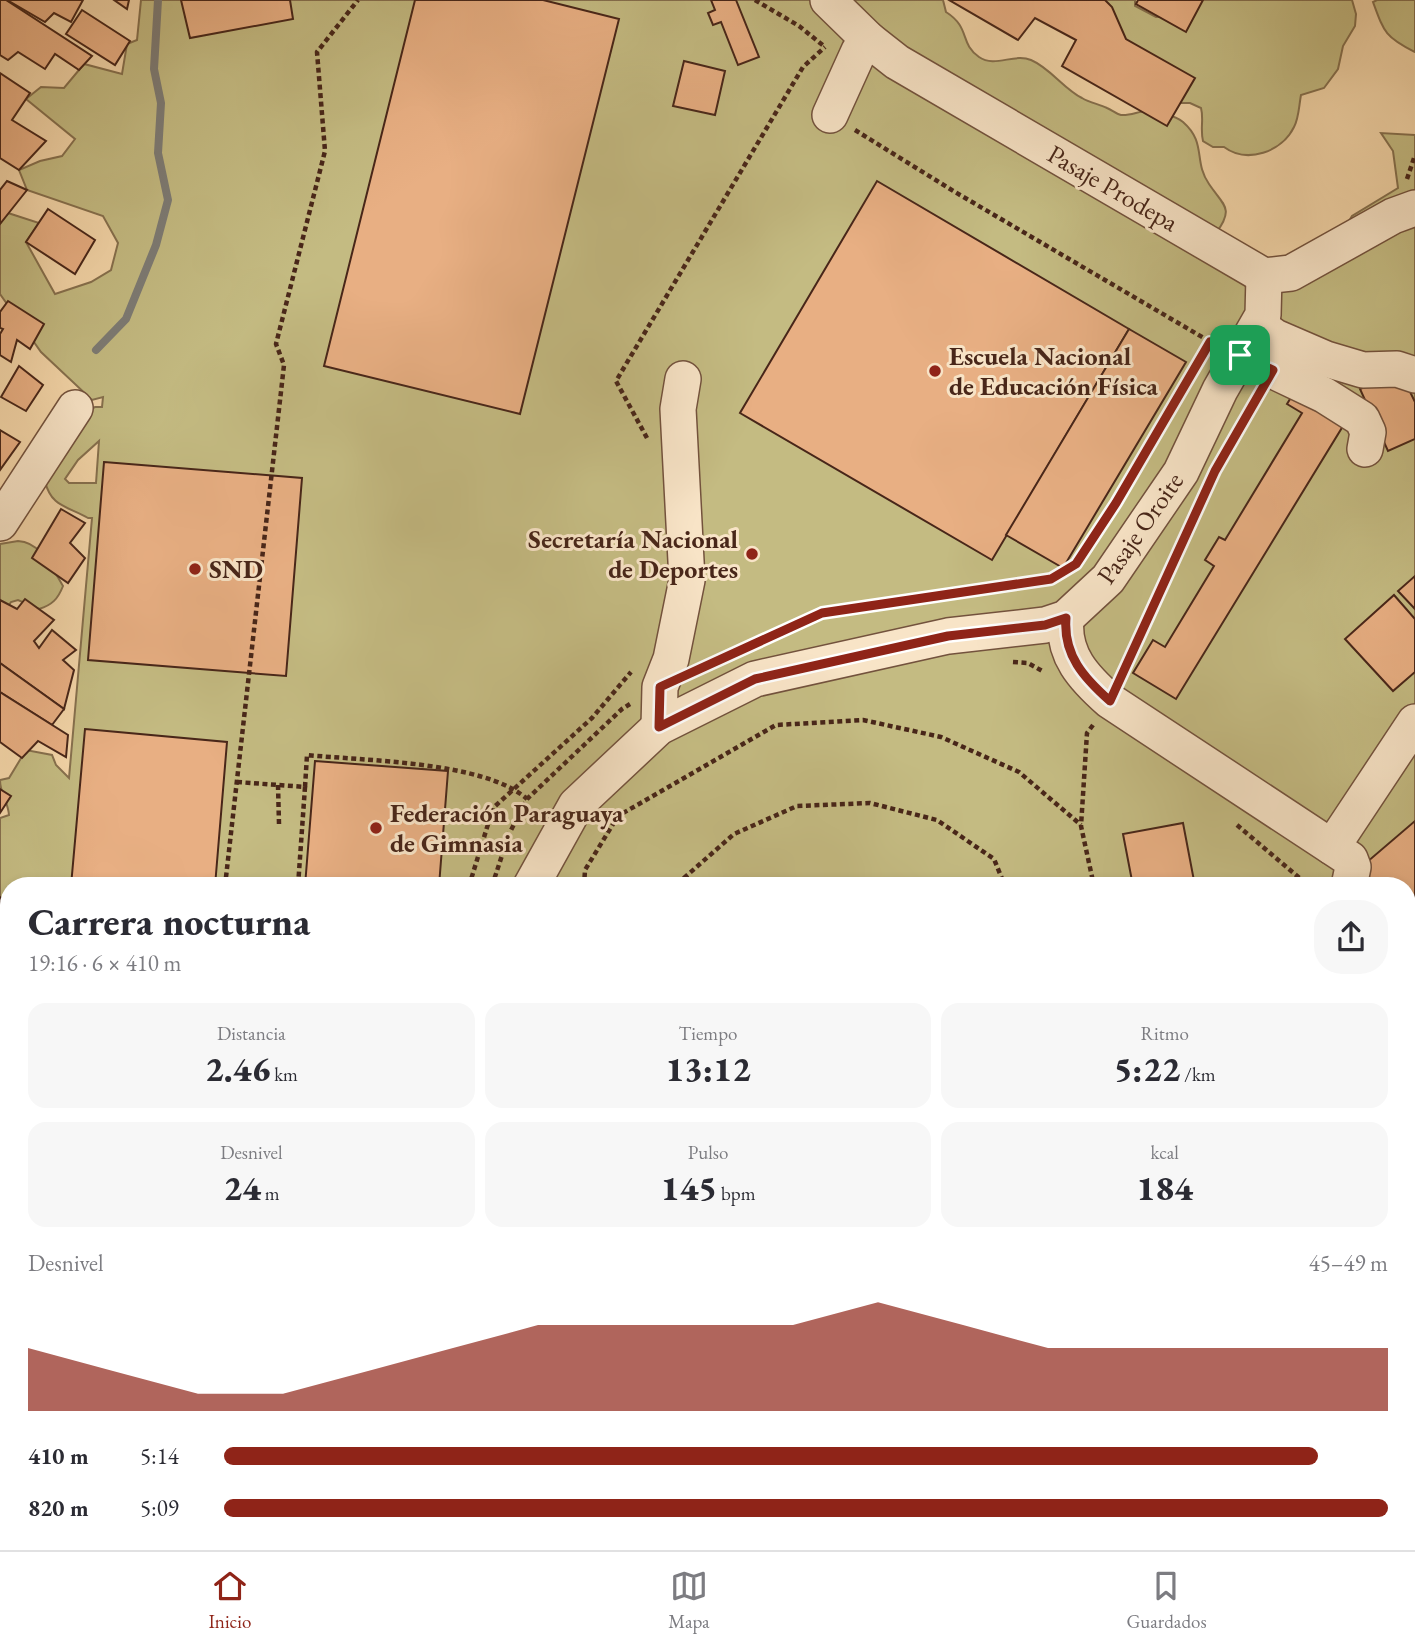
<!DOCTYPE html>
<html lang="es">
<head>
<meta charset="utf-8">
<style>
  :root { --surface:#fff; --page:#f7f7f7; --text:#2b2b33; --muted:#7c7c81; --line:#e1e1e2; --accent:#8f2418 }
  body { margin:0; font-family:"EB Garamond",serif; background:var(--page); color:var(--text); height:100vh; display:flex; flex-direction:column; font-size:26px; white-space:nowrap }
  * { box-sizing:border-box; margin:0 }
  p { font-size:23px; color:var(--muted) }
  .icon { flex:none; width:38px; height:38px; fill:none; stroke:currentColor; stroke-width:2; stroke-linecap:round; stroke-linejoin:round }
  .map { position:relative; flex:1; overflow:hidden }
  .panel { position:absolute; left:0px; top:877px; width:1416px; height:674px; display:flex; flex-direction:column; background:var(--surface); border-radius:28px 28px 0 0; box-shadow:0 4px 10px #0003 }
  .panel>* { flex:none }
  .pin { position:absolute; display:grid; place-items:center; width:60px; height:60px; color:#fff; margin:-30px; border-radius:14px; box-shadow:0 4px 10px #0006 }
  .round { display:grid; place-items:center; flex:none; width:74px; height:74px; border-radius:28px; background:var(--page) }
  .overview { display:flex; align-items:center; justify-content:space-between; height:119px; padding:0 28px }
  h1 { font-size:38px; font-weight:800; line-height:52px }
  .stats { display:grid; grid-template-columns:repeat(3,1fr); gap:10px; height:119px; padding:7px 28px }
  .stats div { display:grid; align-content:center; border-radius:18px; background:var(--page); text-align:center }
  .stats b { font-size:35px; font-weight:800 }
  .stats small { font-size:19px; font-weight:400 }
  .stats p { font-size:19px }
  .chart { height:196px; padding:14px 28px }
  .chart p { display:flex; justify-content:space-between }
  .chart svg { width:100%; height:126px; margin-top:7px; fill:var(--accent); opacity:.7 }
  ul { padding:0 28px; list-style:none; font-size:23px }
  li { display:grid; grid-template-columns:112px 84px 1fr; align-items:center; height:52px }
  li i { height:18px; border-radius:9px; background:var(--accent) }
  .menu { display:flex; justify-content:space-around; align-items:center; height:98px; border-top:2px solid var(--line); background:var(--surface); font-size:19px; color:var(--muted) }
  .menu a { display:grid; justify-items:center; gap:4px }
  .menu .active { color:var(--accent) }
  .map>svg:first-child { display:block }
  .green { fill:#c4bb82; stroke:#86704e; stroke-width:2; fill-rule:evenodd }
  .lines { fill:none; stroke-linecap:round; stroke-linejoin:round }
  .stream { stroke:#7d7c76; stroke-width:8 }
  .building { fill:#e8af83; stroke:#482619; stroke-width:2 }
  .minor-casing { stroke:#73523d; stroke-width:38 }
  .path { stroke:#482619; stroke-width:4.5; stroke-dasharray:5 3.5; stroke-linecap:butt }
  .minor { stroke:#f8e4c7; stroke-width:35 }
  .route-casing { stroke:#fff; stroke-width:14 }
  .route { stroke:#8f2418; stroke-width:9 }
  .poi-dot { fill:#8f2418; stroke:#f8e4c7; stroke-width:2.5 }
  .labels { text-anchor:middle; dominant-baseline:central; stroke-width:6; stroke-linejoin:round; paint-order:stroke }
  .street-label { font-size:26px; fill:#482619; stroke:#f8e4c7 }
  .poi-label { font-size:26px; font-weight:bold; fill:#482619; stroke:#f8e4c7; text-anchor:start }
</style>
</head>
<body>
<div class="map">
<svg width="1415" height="1550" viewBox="0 0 1415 1550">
  <rect width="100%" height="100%" fill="#f4d6a9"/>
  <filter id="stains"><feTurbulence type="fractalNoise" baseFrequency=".00286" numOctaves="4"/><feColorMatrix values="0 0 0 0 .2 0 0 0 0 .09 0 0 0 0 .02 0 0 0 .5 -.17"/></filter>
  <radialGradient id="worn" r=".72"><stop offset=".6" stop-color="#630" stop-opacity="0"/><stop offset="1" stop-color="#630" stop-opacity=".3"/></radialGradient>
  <!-- green -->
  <g class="green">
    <path d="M 141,0 L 943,0 L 946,12 C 971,28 959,43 979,57 C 995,68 1014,53 1031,60 C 1050,68 1064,89 1082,98 C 1090,103 1099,104 1107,108 C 1112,110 1116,114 1121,115 C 1130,116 1139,111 1147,111 C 1157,111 1176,116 1183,122 C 1207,143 1193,161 1209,184 C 1223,205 1235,208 1216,233 L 1259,278 L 1332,250 L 1352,216 L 1398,188 L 1393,151 L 1381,133 L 1415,135 L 1415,1550 L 0,1550 L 0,1306 L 9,1282 L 9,1542 L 1407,1542 L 1407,886 L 9,886 L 9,912 L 0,906 L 0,818 L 9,815 C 8,801 0,794 0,780 L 9,778 L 26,750 L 52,755 L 56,765 L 69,778 L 92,518 L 88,518 C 67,506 51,507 45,481 L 85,412 L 95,407 L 102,407 L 103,397 L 92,400 L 41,352 L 0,294 L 0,224 L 8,213 L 39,223 L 26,242 L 55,294 L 91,282 L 111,270 L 118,243 L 103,216 L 27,190 L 19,170 L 40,161 L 62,156 L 75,139 L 26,99 L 41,87 L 64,88 L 84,64 L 122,74 L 127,44 L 137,40 ZM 99,441 L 96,483 L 69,483 L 65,479 L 78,460 Z"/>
    <path d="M 1091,0 L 1135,0 L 1135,6 L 1156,17 L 1169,16 L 1194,0 L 1352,0 L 1356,14 L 1355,26 L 1343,46 L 1338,69 L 1324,88 L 1301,95 C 1299,105 1299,118 1294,127 C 1282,152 1247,164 1224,147 L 1213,147 L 1203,141 C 1200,129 1204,119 1201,108 L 1190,103 L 1179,103 Z"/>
    <path d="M 1377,0 L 1415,0 L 1415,52 C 1385,37 1384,32 1373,2 Z"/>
    <path d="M 18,541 C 41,542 52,568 63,586 C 58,599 52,605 39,609 L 18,600 L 11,602 L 0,618 L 0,544 Z"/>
  </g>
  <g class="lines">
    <!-- stream -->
    <path class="stream" d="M 96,350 L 126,319 L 156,245 L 168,200 L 158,153 L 161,103 L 154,69 L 158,0"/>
  </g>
  <!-- building -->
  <g class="building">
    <path d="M 0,0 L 6,0 L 92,56 L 79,70 L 55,54 L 45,69 L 18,52 L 8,60 L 0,55 Z"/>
    <path d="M 7,0 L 83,0 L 71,22 L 54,13 L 45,22 Z"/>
    <path d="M 114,0 L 129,0 L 127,9 Z"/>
    <path d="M 181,0 L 290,0 L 293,19 L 190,38 Z"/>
    <path d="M 415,0 L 543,0 L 619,19 L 520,414 L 324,366 Z"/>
    <path d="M 711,0 L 736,0 L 759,57 L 738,65 L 721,22 L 713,25 L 708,13 L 715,10 Z"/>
    <path d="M 949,0 L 1105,0 L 1112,7 L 1126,39 L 1195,78 L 1167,126 L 1062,66 L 1076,40 L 1035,18 L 1018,40 Z"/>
    <path d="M 1138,0 L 1203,0 L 1186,32 L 1136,4 Z"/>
    <path d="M 82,10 L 130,41 L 115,65 L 66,34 Z"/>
    <path d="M 684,61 L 725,71 L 715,115 L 673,106 Z"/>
    <path d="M 0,73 L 30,93 L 12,120 L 46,141 L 19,170 L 0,158 Z"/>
    <path d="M 7,181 L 27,190 L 0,224 L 0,190 Z"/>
    <path d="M 877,181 L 1129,329 L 992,560 L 740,413 Z"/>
    <path d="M 48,209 L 95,240 L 75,274 L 26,242 Z"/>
    <path d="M 8,301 L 44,324 L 30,349 L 17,340 L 11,362 L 0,355 L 0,334 L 3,329 L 0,328 L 0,312 Z"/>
    <path d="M 1129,329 L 1186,362 L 1063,568 L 1006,535 Z"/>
    <path d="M 19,366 L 43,385 L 26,411 L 1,397 Z"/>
    <path d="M 1400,371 L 1415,402 L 1415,439 L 1388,451 L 1360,389 Z"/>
    <path d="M 1303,378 L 1354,408 L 1176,699 L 1133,673 L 1153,640 L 1165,647 L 1214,566 L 1205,560 L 1219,537 L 1225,540 L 1302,413 L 1287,404 Z"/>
    <path d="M 0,430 L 20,442 L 0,470 Z"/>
    <path d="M 104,462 L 302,478 L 286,676 L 88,660 Z"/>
    <path d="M 61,509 L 85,523 L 70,543 L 85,558 L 68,583 L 32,558 Z"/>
    <path d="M 1415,576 L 1415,609 L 1398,591 Z"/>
    <path d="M 1394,595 L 1415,619 L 1415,672 L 1393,691 L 1345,639 Z"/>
    <path d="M 25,599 L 54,620 L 34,641 L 39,648 L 52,630 L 76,650 L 63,660 L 74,670 L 64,709 L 0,663 L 0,600 L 17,609 Z"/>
    <path d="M 0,663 L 64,709 L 52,725 L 0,692 Z"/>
    <path d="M 0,692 L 68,735 L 66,757 L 38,741 L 22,758 L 0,742 Z"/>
    <path d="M 85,729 L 227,742 L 215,886 L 71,886 Z"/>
    <path d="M 315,761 L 448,771 L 439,886 L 305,886 Z"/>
    <path d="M 0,789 L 11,796 L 0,813 Z"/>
    <path d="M 1415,821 L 1415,913 L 1407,920 L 1407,886 L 1375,886 L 1360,868 Z"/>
    <path d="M 1183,823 L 1195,886 L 1133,886 L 1123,834 Z"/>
    <path d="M 0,897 L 9,902 L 8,920 L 0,919 Z"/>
    <path d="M 0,922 L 9,924 L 8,969 L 0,968 Z"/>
    <path d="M 0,974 L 9,976 L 9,1020 L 0,1018 Z"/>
    <path d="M 14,1542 L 158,1542 L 157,1550 L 13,1550 Z"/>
  </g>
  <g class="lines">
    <!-- minor casing -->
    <g class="minor-casing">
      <g id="minor">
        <path d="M 828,0 L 869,40 L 897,62 L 1264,276 L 1291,273 L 1393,216 L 1415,208"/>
        <path d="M 830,115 L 859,51 L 869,40"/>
        <path d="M 1258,325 L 1275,337 L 1326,359 L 1363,370 L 1397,369 L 1415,375"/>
        <path d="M 1240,355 L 1324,395 L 1362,419 L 1368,432 L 1365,449"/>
        <path d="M 0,523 L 75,408"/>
        <path d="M 1066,618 C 1062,655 1084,678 1110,701 L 1350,859 L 1353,867 L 1349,886"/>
        <path d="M 659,727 L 660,687 L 671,659 L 687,580 L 678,409 L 683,379"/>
        <path d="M 1332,847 L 1415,722"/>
        <path d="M 531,886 L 576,805 L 659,727 L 755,679 L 948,636 L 1045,625 L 1066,618 L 1108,579 L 1181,472 L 1220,390 L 1263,315 L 1264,276"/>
        <path d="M 0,1204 L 9,1160"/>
        <path d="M 513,1542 L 557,1550"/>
        <path d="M 621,1542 L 622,1550"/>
        <path d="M 209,1543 L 209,1542"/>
      </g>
    </g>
    <!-- path -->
    <g class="path">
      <path d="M 755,0 L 799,26 L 825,47"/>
      <path d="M 855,130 L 955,192 L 1214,344"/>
      <path d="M 1407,179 L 1415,155"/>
      <path d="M 1239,429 L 1257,397"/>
      <path d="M 647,438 L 616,381 L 803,67 L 825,47"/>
      <path d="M 1078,561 L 1116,503 L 1186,383"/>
      <path d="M 741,648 L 822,613 L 1051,579 L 1072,566"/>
      <path d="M 1013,662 L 1028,663 L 1044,672"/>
      <path d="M 700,668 L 724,657"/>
      <path d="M 1123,673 L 1201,502"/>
      <path d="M 1093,725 L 1087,733 L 1081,826 L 1094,886"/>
      <path d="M 237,782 L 305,787 L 298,886"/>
      <path d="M 278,785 L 279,824"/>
      <path d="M 305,787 L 307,755 C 365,761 484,761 527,799"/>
      <path d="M 1237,825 L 1309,886"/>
      <path d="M 225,886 L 284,365 L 276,344 L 325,151 L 317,52 L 358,0"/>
      <path d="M 469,886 L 493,808 L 592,718 L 631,672"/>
      <path d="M 492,886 L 509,834 L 527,799 L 622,709 L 630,704"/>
      <path d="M 584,886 L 585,870 L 618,816 L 776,725 L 863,720 L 941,737 L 1019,772 L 1081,825"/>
      <path d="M 681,886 L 684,878 L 734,834 L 797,806 L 870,803 L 937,820 L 994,859 L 1005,886"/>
      <path d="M 839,1542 L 933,1550"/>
      <path d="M 1011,1542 L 1236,1549 L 1250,1542"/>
      <path d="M 878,1543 L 941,1542"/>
      <path d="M 1271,1550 L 1281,1542"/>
    </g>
    <!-- minor -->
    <use href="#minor" class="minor"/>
  </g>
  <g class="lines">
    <!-- route casing -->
    <g class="route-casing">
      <path id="route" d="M 1210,342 L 1273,370 L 1215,471 L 1110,701 C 1084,678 1063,655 1066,618 L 1045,625 L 948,636 L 755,679 L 659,727 L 660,687 L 822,613 L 1051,579 L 1076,564 L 1116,503 Z"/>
    </g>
    <!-- route -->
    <use href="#route" class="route"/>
  </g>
  <!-- markers -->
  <g class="poi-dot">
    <circle cx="935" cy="371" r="7"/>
    <circle cx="752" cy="554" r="7"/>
    <circle cx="195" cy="569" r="7"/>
    <circle cx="376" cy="828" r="7"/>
  </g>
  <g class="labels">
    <!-- street labels -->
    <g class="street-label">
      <text transform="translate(1113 188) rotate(30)">Pasaje Prodepa</text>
      <text transform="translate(1140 528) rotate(-55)">Pasaje Oroite</text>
    </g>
    <!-- poi labels -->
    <g class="poi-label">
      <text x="949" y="356">Escuela Nacional<tspan x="949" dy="30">de Educación Física</tspan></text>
      <text x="738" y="539" text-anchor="end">Secretaría Nacional<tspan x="738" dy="30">de Deportes</tspan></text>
      <text x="209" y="569">SND</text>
      <text x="390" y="813">Federación Paraguaya<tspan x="390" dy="30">de Gimnasia</tspan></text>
    </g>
  </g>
  <rect width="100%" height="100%" filter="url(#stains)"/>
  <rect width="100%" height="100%" fill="url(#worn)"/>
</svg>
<div class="pin" style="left:1240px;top:355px;background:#1e9e55"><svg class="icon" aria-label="arrive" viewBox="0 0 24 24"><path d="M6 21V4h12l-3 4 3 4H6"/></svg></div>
<section class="panel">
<div class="overview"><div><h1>Carrera nocturna</h1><p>19:16 · 6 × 410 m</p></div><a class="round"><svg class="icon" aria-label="share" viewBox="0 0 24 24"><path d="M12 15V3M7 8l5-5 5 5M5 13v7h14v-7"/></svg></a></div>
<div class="stats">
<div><p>Distancia</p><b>2.46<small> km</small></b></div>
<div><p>Tiempo</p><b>13:12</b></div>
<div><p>Ritmo</p><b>5:22<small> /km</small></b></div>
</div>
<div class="stats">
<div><p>Desnivel</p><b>24<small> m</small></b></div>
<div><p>Pulso</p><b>145<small> bpm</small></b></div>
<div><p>kcal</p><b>184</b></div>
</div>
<div class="chart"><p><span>Desnivel</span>45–49 m</p>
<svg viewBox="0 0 160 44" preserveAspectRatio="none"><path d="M0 44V22L10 30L20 38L30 38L40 30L50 22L60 14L70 14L80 14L90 14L100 6L110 14L120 22L130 22L140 22L150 22L160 22V44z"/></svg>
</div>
<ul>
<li><b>410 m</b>5:14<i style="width:94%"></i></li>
<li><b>820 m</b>5:09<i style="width:100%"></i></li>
</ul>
</section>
</div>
<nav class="menu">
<a class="active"><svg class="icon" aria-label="home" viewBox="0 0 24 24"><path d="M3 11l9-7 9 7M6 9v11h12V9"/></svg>Inicio</a>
<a><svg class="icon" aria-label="map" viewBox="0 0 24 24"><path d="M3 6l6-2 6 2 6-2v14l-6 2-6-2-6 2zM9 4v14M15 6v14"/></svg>Mapa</a>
<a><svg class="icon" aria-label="saved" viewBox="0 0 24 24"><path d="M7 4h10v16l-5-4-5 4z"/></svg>Guardados</a>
</nav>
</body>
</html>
